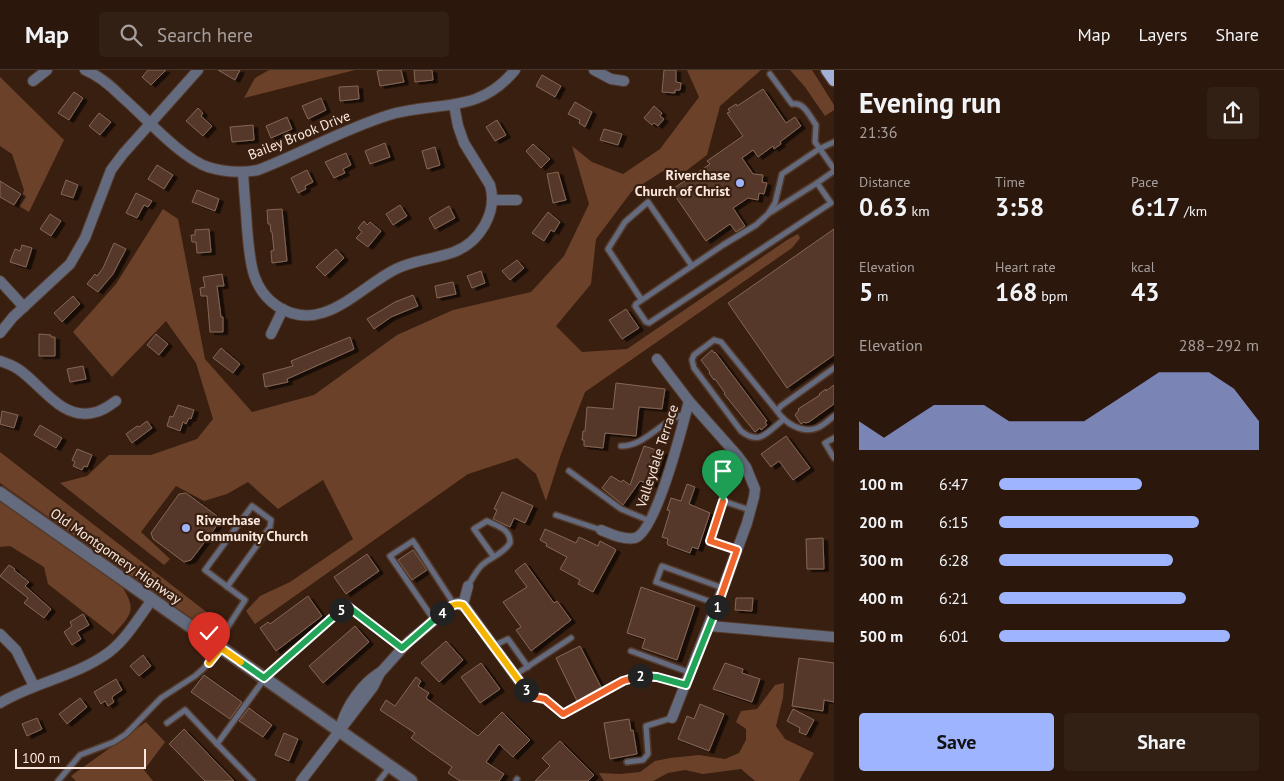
<!DOCTYPE html>
<html lang="en">
<head>
<meta charset="utf-8">
<style>
  :root { --surface:#2b170c; --page:#332015; --text:#f1f3f6; --muted:#a69f9d; --line:#47362d; --accent:#9eb4fd }
  body { margin:0; font-family:"PT Sans",sans-serif; background:var(--page); color:var(--text); height:100vh; display:flex; flex-direction:column; font-size:19px; white-space:nowrap }
  * { box-sizing:border-box; margin:0 }
  p { font-size:16px; color:var(--muted) }
  .icon { flex:none; width:28px; height:28px; fill:none; stroke:currentColor; stroke-width:2; stroke-linecap:round; stroke-linejoin:round }
  .map { position:relative; flex:1; overflow:hidden }
  .side { display:flex; flex-direction:column; background:var(--surface); width:450px }
  .side>* { flex:none }
  .scale { position:absolute; left:15px; bottom:12px; width:131px; box-sizing:border-box; padding-left:5px; border:2px solid #fae8de; border-top:0; font-size:14px; line-height:18px; white-space:nowrap; color:#fae8de; -webkit-text-stroke:4px #391f10; paint-order:stroke }
  .pin { position:absolute; display:grid; place-items:center; width:42px; height:42px; color:#fff; margin:-51px -21px; border-radius:50% 50% 50% 0; rotate:-45deg; box-shadow:0 0 5px #0007 }
  .pin .icon { rotate:45deg }
  .km { position:absolute; width:25px; height:25px; margin:-12px; border-radius:50%; background:#222; color:#fff; font-size:14px; line-height:25px; text-align:center }
  .round { display:grid; place-items:center; flex:none; width:52px; height:52px; border-radius:5px; background:var(--page) }
  .overview { display:flex; align-items:center; justify-content:space-between; height:85px; padding:0 25px }
  h1 { font-size:28px; font-weight:800; line-height:38px }
  .stats { display:grid; grid-template-columns:repeat(3,1fr); gap:8px; height:85px; padding:5px 25px }
  .stats div { display:grid; align-content:center }
  .stats b { font-size:25px; font-weight:800 }
  .stats small { font-size:14px; font-weight:400 }
  .stats p { font-size:14px }
  .chart { height:140px; padding:10px 25px }
  .chart p { display:flex; justify-content:space-between }
  .chart svg { width:100%; height:90px; margin-top:5px; fill:var(--accent); opacity:.7 }
  .cta { display:flex; gap:10px; margin-top:auto; padding:10px 25px }
  .cta a { flex:1; height:58px; border-radius:5px; background:var(--accent); color:#111; font-size:20px; font-weight:800; line-height:58px; text-align:center }
  .cta a+a { background:var(--page); color:var(--text) }
  ul { padding:0 25px; list-style:none; font-size:16px }
  li { display:grid; grid-template-columns:80px 60px 1fr; align-items:center; height:38px }
  li i { height:12px; border-radius:6px; background:var(--accent) }
  header { display:flex; align-items:center; gap:30px; box-sizing:border-box; height:70px; padding:0 25px; background:var(--surface); border-bottom:1px solid var(--line) }
  header strong { font-size:24px }
  nav { display:flex; gap:28px; margin-inline-start:auto; font-size:18px }
  .search { width:350px; height:45px; background:var(--page); display:flex; align-items:center; gap:12px; box-sizing:border-box; padding:0 18px; border-radius:5px; color:var(--muted); font-size:19px }
  main { display:flex; flex:1; min-height:0 }
  .map>svg:first-child { display:block }
  .forest { fill:#6c4129 }
  .building { fill:#553929; stroke:#856655; filter:url(#shadow) }
  .lines { fill:none; stroke-linecap:round; stroke-linejoin:round }
  .service-casing { stroke:#543b2d; stroke-width:8 }
  .minor-casing { stroke:#543b2d; stroke-width:12 }
  .tertiary-casing { stroke:#543b2d; stroke-width:15 }
  .primary-casing { stroke:#543b2d; stroke-width:15 }
  .service { stroke:#656b7e; stroke-width:5 }
  .minor { stroke:#656b7e; stroke-width:10 }
  .tertiary { stroke:#656b7e; stroke-width:12 }
  .primary { stroke:#a3b0d8; stroke-width:12 }
  .split-1-casing { stroke:#fff; stroke-width:10 }
  .split-2-casing { stroke:#fff; stroke-width:10 }
  .split-3-casing { stroke:#fff; stroke-width:10 }
  .split-4-casing { stroke:#fff; stroke-width:10 }
  .split-5-casing { stroke:#fff; stroke-width:10 }
  .split-6-casing { stroke:#fff; stroke-width:10 }
  .split-7-casing { stroke:#fff; stroke-width:10 }
  .split-1 { stroke:#f0652b; stroke-width:6 }
  .split-2 { stroke:#22a559; stroke-width:6 }
  .split-3 { stroke:#f0652b; stroke-width:6 }
  .split-4 { stroke:#f5b400; stroke-width:6 }
  .split-5 { stroke:#22a559; stroke-width:6 }
  .split-6 { stroke:#22a559; stroke-width:6 }
  .split-7 { stroke:#f5b400; stroke-width:6 }
  .poi-dot { fill:#9eb4fd; stroke:#391f10; stroke-width:2 }
  .labels { text-anchor:middle; dominant-baseline:central; stroke-width:4.5; stroke-linejoin:round; paint-order:stroke }
  .street-label { font-size:14px; fill:#fae8de; stroke:#391f10 }
  .poi-label { font-size:14px; font-weight:bold; fill:#fae8de; stroke:#391f10; text-anchor:end }
</style>
</head>
<body>
<header>
<strong>Map</strong>
<div class="search"><svg class="icon" aria-label="search" viewBox="0 0 24 24"><circle cx="10" cy="10" r="6"/><path d="M15 15l6 6"/></svg>Search here</div>
<nav><a>Map</a><a>Layers</a><a>Share</a></nav>
</header>
<main>
<div class="map">
<svg width="834" height="711" viewBox="0 0 834 711">
  <defs>
    <filter id="shadow"><feDropShadow dx="4.5" dy="2.5" stdDeviation="0" flood-color="#0009"/></filter>
  </defs>
  <rect width="100%" height="100%" fill="#391f10"/>
  <!-- forest -->
  <g class="forest">
    <path d="M 269,0 L 355,0 L 244,28 L 255,8 Z"/>
    <path d="M 687,0 L 761,0 L 720,36 L 707,85 L 678,107 L 663,101 L 632,121 L 596,169 L 591,214 L 556,256 L 582,282 L 627,279 L 787,170 L 798,164 L 800,168 L 792,178 L 585,322 L 561,384 L 546,431 L 536,404 L 517,388 L 468,404 L 255,554 L 246,541 L 260,526 L 290,512 L 353,469 L 323,410 L 278,439 L 248,412 L 227,424 L 204,431 L 176,416 L 141,462 L 170,489 L 164,495 L 60,413 L 87,406 L 109,385 L 151,385 L 197,369 L 213,349 L 196,293 L 166,251 L 112,307 L 73,262 L 116,214 L 163,139 L 178,149 L 205,289 L 252,342 L 314,325 L 397,265 L 453,240 L 531,222 L 564,186 L 589,134 L 572,76 L 592,92 L 623,104 L 660,79 L 699,27 Z"/>
    <path d="M 790,0 L 812,0 L 834,35 L 834,40 L 825,46 L 805,17 Z"/>
    <path d="M 0,7 L 64,70 L 29,142 L 19,136 L 24,120 L 12,84 L 0,76 Z"/>
    <path d="M 0,382 L 213,547 L 204,557 L 0,413 Z"/>
    <path d="M 0,430 L 121,515 C 138,541 131,544 113,565 L 48,514 L 44,497 L 10,476 L 0,477 Z"/>
    <path d="M 784,613 L 783,628 L 776,656 L 785,669 L 814,683 L 799,711 L 755,711 L 741,699 L 703,704 L 685,700 L 668,703 L 653,711 L 604,711 L 599,703 L 620,704 L 640,702 L 655,691 L 670,688 L 699,685 L 725,689 L 739,683 L 746,670 L 746,659 L 736,652 L 741,641 L 757,639 L 775,615 Z"/>
    <path d="M 146,652 L 165,672 L 144,700 L 153,711 L 76,711 L 71,706 Z"/>
  </g>
  <!-- building -->
  <g class="building">
    <path d="M 148,0 L 166,0 L 151,15 L 142,7 Z"/>
    <path d="M 218,0 L 240,0 L 235,10 Z"/>
    <path d="M 383,0 L 401,0 L 404,12 L 380,16 L 377,1 Z"/>
    <path d="M 414,0 L 432,0 L 433,10 L 415,12 Z"/>
    <path d="M 664,0 L 676,0 L 676,12 L 681,13 L 680,20 L 675,20 L 675,23 L 662,22 Z"/>
    <path d="M 542,5 L 561,16 L 555,27 L 536,16 Z"/>
    <path d="M 358,16 L 359,29 L 340,31 L 339,17 Z"/>
    <path d="M 763,19 L 786,53 L 795,47 L 801,56 L 780,72 L 781,74 L 774,79 L 773,76 L 758,87 L 753,80 L 742,88 L 753,104 L 763,105 L 762,112 L 767,113 L 764,124 L 759,123 L 758,130 L 748,128 L 733,138 L 745,156 L 736,162 L 730,154 L 706,171 L 671,120 L 710,94 L 707,91 L 743,66 L 727,43 L 730,42 L 728,39 L 736,34 L 737,36 Z"/>
    <path d="M 74,22 L 83,28 L 69,50 L 58,43 Z"/>
    <path d="M 321,28 L 326,40 L 308,49 L 302,36 Z"/>
    <path d="M 575,32 L 592,42 L 585,57 L 579,53 L 580,50 L 568,44 Z"/>
    <path d="M 654,36 L 662,43 L 660,46 L 664,49 L 658,56 L 654,53 L 652,55 L 644,48 Z"/>
    <path d="M 198,38 L 203,43 L 201,46 L 212,56 L 203,66 L 186,51 Z"/>
    <path d="M 99,43 L 111,52 L 100,65 L 89,56 Z"/>
    <path d="M 287,47 L 292,59 L 271,68 L 266,56 Z"/>
    <path d="M 497,50 L 506,65 L 495,71 L 486,57 Z"/>
    <path d="M 253,55 L 254,70 L 232,72 L 230,57 Z"/>
    <path d="M 604,59 L 622,64 L 618,75 L 600,70 Z"/>
    <path d="M 385,73 L 390,87 L 370,94 L 365,81 Z"/>
    <path d="M 533,74 L 550,89 L 541,98 L 526,81 Z"/>
    <path d="M 435,77 L 440,95 L 427,99 L 422,81 Z"/>
    <path d="M 346,83 L 351,95 L 343,99 L 345,103 L 334,108 L 325,92 Z"/>
    <path d="M 157,95 L 173,105 L 164,119 L 148,109 Z"/>
    <path d="M 307,100 L 313,112 L 305,116 L 306,119 L 298,123 L 291,108 Z"/>
    <path d="M 558,102 L 566,130 L 553,133 L 547,104 Z"/>
    <path d="M 66,110 L 78,115 L 73,128 L 61,124 Z"/>
    <path d="M 0,111 L 21,124 L 14,135 L 0,127 Z"/>
    <path d="M 197,120 L 219,129 L 215,141 L 192,132 Z"/>
    <path d="M 136,123 L 152,131 L 148,137 L 144,135 L 137,148 L 126,143 Z"/>
    <path d="M 400,135 L 407,146 L 393,155 L 386,144 Z"/>
    <path d="M 449,136 L 455,148 L 435,159 L 429,148 Z"/>
    <path d="M 282,139 L 287,191 L 272,193 L 271,181 L 274,180 L 272,162 L 271,162 L 270,154 L 268,154 L 267,140 Z"/>
    <path d="M 548,142 L 560,152 L 554,162 L 551,160 L 544,171 L 532,163 Z"/>
    <path d="M 50,144 L 61,151 L 51,166 L 40,159 Z"/>
    <path d="M 364,151 L 367,155 L 370,152 L 381,161 L 368,177 L 356,168 L 362,162 L 358,158 Z"/>
    <path d="M 209,159 L 211,182 L 197,183 L 196,172 L 192,172 L 191,165 L 195,165 L 195,160 Z"/>
    <path d="M 834,159 L 834,285 L 787,318 L 728,233 Z"/>
    <path d="M 114,173 L 126,179 L 113,204 L 98,222 L 87,214 L 95,204 L 97,206 L 103,198 Z"/>
    <path d="M 22,175 L 32,178 L 26,197 L 10,192 L 15,179 L 20,181 Z"/>
    <path d="M 336,179 L 344,188 L 325,206 L 316,197 Z"/>
    <path d="M 517,190 L 524,198 L 510,210 L 502,201 Z"/>
    <path d="M 481,201 L 485,213 L 472,218 L 467,206 Z"/>
    <path d="M 222,204 L 224,216 L 217,216 L 221,247 L 223,247 L 223,262 L 210,262 L 207,226 L 201,226 L 200,218 L 205,217 L 203,207 Z"/>
    <path d="M 453,212 L 456,224 L 437,228 L 435,216 Z"/>
    <path d="M 413,225 L 418,236 L 391,247 L 374,259 L 367,249 L 395,232 Z"/>
    <path d="M 73,226 L 80,234 L 62,252 L 54,243 Z"/>
    <path d="M 626,239 L 639,258 L 622,269 L 609,250 Z"/>
    <path d="M 39,264 L 51,265 L 51,267 L 55,267 L 55,286 L 39,286 Z"/>
    <path d="M 156,264 L 168,274 L 159,285 L 147,275 Z"/>
    <path d="M 350,267 L 354,279 L 287,309 L 288,312 L 265,317 L 263,304 L 293,296 L 291,291 Z"/>
    <path d="M 221,278 L 240,294 L 233,303 L 213,288 Z"/>
    <path d="M 712,280 L 714,283 L 715,282 L 767,351 L 765,352 L 767,355 L 761,360 L 760,358 L 755,362 L 724,324 L 725,323 L 715,309 L 714,310 L 709,303 L 710,302 L 701,290 Z"/>
    <path d="M 83,296 L 86,309 L 70,312 L 67,299 Z"/>
    <path d="M 616,313 L 665,319 L 662,339 L 639,337 L 636,366 L 605,363 L 603,378 L 584,376 L 584,370 L 582,370 L 583,361 L 585,361 L 587,337 L 613,339 Z"/>
    <path d="M 834,315 L 834,334 L 809,352 L 805,353 L 804,352 L 801,354 L 795,345 L 799,340 L 798,339 L 820,325 L 819,324 L 826,319 L 826,321 Z"/>
    <path d="M 178,335 L 194,340 L 191,349 L 189,348 L 186,354 L 183,352 L 180,361 L 167,356 L 170,346 L 173,347 Z"/>
    <path d="M 2,341 L 18,345 L 14,358 L 0,354 Z"/>
    <path d="M 147,351 L 152,358 L 132,373 L 126,364 L 137,356 L 139,357 Z"/>
    <path d="M 40,355 L 62,368 L 56,378 L 34,365 Z"/>
    <path d="M 786,366 L 810,398 L 793,410 L 779,391 L 771,397 L 761,384 Z"/>
    <path d="M 644,376 L 663,382 L 652,415 L 640,411 L 623,435 L 602,418 L 611,406 L 621,412 L 623,410 L 630,415 Z"/>
    <path d="M 77,379 L 92,385 L 87,397 L 84,396 L 82,400 L 73,396 L 75,392 L 72,390 Z"/>
    <path d="M 687,414 L 695,417 L 689,434 L 710,443 L 698,479 L 692,477 L 690,483 L 668,475 L 667,473 L 668,469 L 662,467 L 670,441 L 667,440 L 671,428 L 681,431 Z"/>
    <path d="M 502,422 L 533,436 L 525,453 L 514,448 L 510,457 L 493,449 L 497,440 L 494,439 Z"/>
    <path d="M 186,423 L 217,446 L 218,454 L 191,490 L 184,492 L 153,469 L 151,463 L 179,424 Z"/>
    <path d="M 545,459 L 576,473 L 579,467 L 598,476 L 600,471 L 615,479 L 616,480 L 593,522 L 578,514 L 580,510 L 560,499 L 567,487 L 546,476 L 547,474 L 540,470 Z"/>
    <path d="M 823,468 L 824,499 L 807,499 L 806,469 Z"/>
    <path d="M 413,480 L 427,500 L 412,510 L 398,490 Z"/>
    <path d="M 367,484 L 379,501 L 346,524 L 334,507 Z"/>
    <path d="M 525,493 L 554,533 L 557,531 L 571,550 L 531,581 L 516,560 L 521,557 L 503,532 L 527,517 L 515,501 Z"/>
    <path d="M 9,495 L 15,499 L 14,500 L 29,512 L 25,516 L 51,539 L 44,548 L 24,533 L 28,528 L 0,506 Z"/>
    <path d="M 641,517 L 695,536 L 677,590 L 642,578 L 645,569 L 627,563 Z"/>
    <path d="M 308,526 L 322,546 L 276,581 L 260,558 L 268,552 L 270,554 Z"/>
    <path d="M 736,528 L 753,528 L 752,541 L 735,540 Z"/>
    <path d="M 83,544 L 89,555 L 77,562 L 81,569 L 72,575 L 64,562 L 72,556 L 70,552 Z"/>
    <path d="M 355,556 L 369,572 L 323,613 L 309,596 Z"/>
    <path d="M 446,571 L 463,590 L 439,612 L 421,593 Z"/>
    <path d="M 580,576 L 601,617 L 577,631 L 556,588 Z"/>
    <path d="M 143,585 L 151,596 L 139,606 L 130,596 Z"/>
    <path d="M 799,588 L 834,593 L 834,632 L 824,630 L 823,641 L 792,636 Z"/>
    <path d="M 481,593 L 500,619 L 480,633 L 461,607 Z"/>
    <path d="M 725,593 L 743,599 L 742,603 L 760,609 L 752,632 L 713,619 Z"/>
    <path d="M 204,605 L 242,632 L 230,649 L 191,622 Z"/>
    <path d="M 416,607 L 421,611 L 418,616 L 429,623 L 426,628 L 478,666 L 502,642 L 530,670 L 513,687 L 499,674 L 486,692 L 504,704 L 499,711 L 460,711 L 448,703 L 452,697 L 411,668 L 415,663 L 380,640 L 386,630 L 395,636 Z"/>
    <path d="M 116,609 L 122,620 L 113,626 L 112,628 L 114,632 L 108,636 L 105,631 L 101,634 L 94,622 Z"/>
    <path d="M 80,628 L 87,637 L 67,654 L 59,644 Z"/>
    <path d="M 700,634 L 724,644 L 709,681 L 678,669 L 687,646 L 694,649 Z"/>
    <path d="M 249,638 L 272,655 L 263,667 L 239,651 Z"/>
    <path d="M 793,639 L 814,650 L 806,665 L 799,662 L 800,658 L 787,651 Z"/>
    <path d="M 37,648 L 42,659 L 27,666 L 22,654 Z"/>
    <path d="M 629,649 L 631,661 L 633,660 L 637,684 L 610,689 L 604,653 Z"/>
    <path d="M 184,659 L 234,711 L 205,711 L 182,687 L 169,674 Z"/>
    <path d="M 284,663 L 298,669 L 289,691 L 275,685 Z"/>
    <path d="M 560,671 L 594,705 L 588,711 L 535,711 L 550,696 L 542,688 Z"/>
  </g>
  <g class="lines">
    <!-- service casing -->
    <g class="service-casing">
      <g id="service">
        <path d="M 770,4 L 792,34 C 804,31 810,47 816,55 L 815,72 L 834,99"/>
        <path d="M 834,72 L 819,79 L 782,104 L 775,133 L 768,144 L 756,155 L 723,175 L 636,234 L 635,236 L 646,252 L 649,253 L 831,133 L 817,113 L 834,101"/>
        <path d="M 771,142 L 817,113"/>
        <path d="M 641,229 L 608,179 L 625,152 L 648,132 L 692,196"/>
        <path d="M 834,298 L 781,336 L 777,341 C 785,353 802,364 817,358 C 823,356 829,350 834,346"/>
        <path d="M 777,341 L 721,272 L 714,270 L 694,285 L 692,290 L 694,298 L 741,361 C 760,376 767,362 783,350"/>
        <path d="M 834,368 L 825,373 L 834,388"/>
        <path d="M 621,376 C 646,376 661,350 685,344"/>
        <path d="M 569,401 L 621,439 L 650,451"/>
        <path d="M 556,445 L 601,460"/>
        <path d="M 737,480 L 710,471 L 723,431 L 750,440"/>
        <path d="M 468,516 C 472,509 476,501 482,495 C 491,487 503,484 510,473 C 511,459 497,456 487,451 L 474,459 L 494,487"/>
        <path d="M 717,534 L 656,512 L 662,496 L 723,518"/>
        <path d="M 434,550 L 390,486 L 413,471 L 454,534"/>
        <path d="M 217,574 L 245,530 L 205,500 L 252,436 L 271,450 L 270,457 L 227,517"/>
        <path d="M 493,576 L 508,569 L 528,597"/>
        <path d="M 631,581 L 691,603"/>
        <path d="M 515,605 L 571,568"/>
        <path d="M 530,626 L 545,629 L 563,643 C 589,633 612,610 640,606 C 655,604 672,611 686,615"/>
        <path d="M 167,653 L 185,640 L 217,674"/>
        <path d="M 627,692 L 643,690 L 648,684 L 646,656 L 672,648"/>
        <path d="M 58,711 L 80,685 L 114,672 L 126,664 L 161,628 L 195,606 L 204,598 L 220,578"/>
        <path d="M 253,711 L 217,674 L 265,608 L 346,535 L 402,578"/>
        <path d="M 379,711 L 389,698"/>
        <path d="M 516,711 L 517,709"/>
      </g>
    </g>
    <!-- minor casing -->
    <g class="minor-casing">
      <g id="minor">
        <path d="M 85,0 C 100,6 111,16 122,27 C 145,47 181,88 208,97 C 224,102 242,103 258,100 C 302,83 344,59 389,45 C 437,30 477,46 515,0"/>
        <path d="M 594,0 L 611,9 L 624,11"/>
        <path d="M 33,11 L 47,0"/>
        <path d="M 243,102 C 244,121 246,140 247,158 C 250,188 250,218 277,236 C 322,266 359,217 396,199 C 414,190 435,189 454,182 C 480,172 498,142 490,115 L 464,73 L 458,56 L 454,35"/>
        <path d="M 492,130 L 517,130"/>
        <path d="M 0,211 L 24,237"/>
        <path d="M 0,263 L 13,247 L 70,194 L 85,168 L 111,100 L 123,84 L 198,0"/>
        <path d="M 271,264 L 283,239"/>
        <path d="M 657,289 L 689,331 L 737,385 L 746,397 L 755,419 L 754,427 L 747,453 L 723,518 L 672,648"/>
        <path d="M 0,291 C 6,293 12,295 18,299 C 41,314 60,349 92,343 C 101,342 109,336 116,331"/>
        <path d="M 601,460 C 611,464 623,470 635,468 C 656,462 683,354 689,331"/>
        <path d="M 463,535 L 468,516"/>
        <path d="M 710,556 L 834,567"/>
        <path d="M 0,564 L 16,580 L 34,616"/>
        <path d="M 0,633 C 33,613 73,607 105,585 C 125,572 138,548 152,530"/>
        <path d="M 342,652 C 348,634 362,614 379,603"/>
        <path d="M 301,711 L 373,617 L 380,603 L 408,572 L 454,534 L 458,533 L 466,538 L 530,626"/>
      </g>
    </g>
    <!-- tertiary casing -->
    <g class="tertiary-casing">
      <path id="tertiary" d="M 0,423 L 411,711"/>
    </g>
    <!-- primary casing -->
    <g class="primary-casing">
      <path id="primary" d="M 827,0 L 834,10"/>
    </g>
    <!-- service -->
    <use href="#service" class="service"/>
    <!-- minor -->
    <use href="#minor" class="minor"/>
    <!-- tertiary -->
    <use href="#tertiary" class="tertiary"/>
    <!-- primary -->
    <use href="#primary" class="primary"/>
  </g>
  <g class="lines">
    <!-- split-1 casing -->
    <g class="split-1-casing">
      <path id="split-1" d="M 717,537 L 737,480 L 710,471 L 723,431"/>
    </g>
    <!-- split-2 casing -->
    <g class="split-2-casing">
      <path id="split-2" d="M 640,606 L 657,607 L 686,615 L 717,537"/>
    </g>
    <!-- split-3 casing -->
    <g class="split-3-casing">
      <path id="split-3" d="M 526,620 L 530,626 L 545,629 L 563,644 L 623,611 L 640,606"/>
    </g>
    <!-- split-4 casing -->
    <g class="split-4-casing">
      <path id="split-4" d="M 442,543 C 448,538 454,532 463,535 L 526,620"/>
    </g>
    <!-- split-5 casing -->
    <g class="split-5-casing">
      <path id="split-5" d="M 341,540 L 346,535 L 402,578 L 442,543"/>
    </g>
    <!-- split-6 casing -->
    <g class="split-6-casing">
      <path id="split-6" d="M 241,592 L 264,608 L 341,540"/>
    </g>
    <!-- split-7 casing -->
    <g class="split-7-casing">
      <path id="split-7" d="M 209,593 L 221,578 L 241,592"/>
    </g>
    <!-- split-1 -->
    <use href="#split-1" class="split-1"/>
    <!-- split-2 -->
    <use href="#split-2" class="split-2"/>
    <!-- split-3 -->
    <use href="#split-3" class="split-3"/>
    <!-- split-4 -->
    <use href="#split-4" class="split-4"/>
    <!-- split-5 -->
    <use href="#split-5" class="split-5"/>
    <!-- split-6 -->
    <use href="#split-6" class="split-6"/>
    <!-- split-7 -->
    <use href="#split-7" class="split-7"/>
  </g>
  <!-- markers -->
  <g class="poi-dot">
    <circle cx="740" cy="113" r="5"/>
    <circle cx="186" cy="458" r="5"/>
  </g>
  <g class="labels">
    <!-- street labels -->
    <g class="street-label">
      <text transform="translate(299 65) rotate(-22)">Bailey Brook Drive</text>
      <text transform="translate(657 386) rotate(-72)">Valleydale Terrace</text>
      <text transform="translate(116 486) rotate(35)">Old Montgomery Highway</text>
    </g>
    <!-- poi labels -->
    <g class="poi-label">
      <text x="730" y="105">Riverchase<tspan x="730" dy="16">Church of Christ</tspan></text>
      <text x="196" y="450" text-anchor="start">Riverchase<tspan x="196" dy="16">Community Church</tspan></text>
    </g>
  </g>
</svg>
<div class="scale">100 m</div>
<div class="pin" style="left:723px;top:431px;background:#1e9e55"><svg class="icon" aria-label="arrive" viewBox="0 0 24 24"><path d="M6 21V4h12l-3 4 3 4H6"/></svg></div>
<div class="pin" style="left:209px;top:593px;background:#d93025"><svg class="icon" aria-label="check" viewBox="0 0 24 24"><path d="M5 12l5 5 9-10"/></svg></div>
<b class="km" style="left:717px;top:537px">1</b>
<b class="km" style="left:640px;top:606px">2</b>
<b class="km" style="left:526px;top:620px">3</b>
<b class="km" style="left:442px;top:543px">4</b>
<b class="km" style="left:341px;top:540px">5</b>
</div>
<section class="side">
<div class="overview"><div><h1>Evening run</h1><p>21:36</p></div><a class="round"><svg class="icon" aria-label="share" viewBox="0 0 24 24"><path d="M12 15V3M7 8l5-5 5 5M5 13v7h14v-7"/></svg></a></div>
<div class="stats">
<div><p>Distance</p><b>0.63<small> km</small></b></div>
<div><p>Time</p><b>3:58</b></div>
<div><p>Pace</p><b>6:17<small> /km</small></b></div>
</div>
<div class="stats">
<div><p>Elevation</p><b>5<small> m</small></b></div>
<div><p>Heart rate</p><b>168<small> bpm</small></b></div>
<div><p>kcal</p><b>43</b></div>
</div>
<div class="chart"><p><span>Elevation</span>288–292 m</p>
<svg viewBox="0 0 160 44" preserveAspectRatio="none"><path d="M0 44V30L10 38L20 30L30 22L40 22L50 22L60 30L70 30L80 30L90 30L100 22L110 14L120 6L130 6L140 6L150 14L160 30V44z"/></svg>
</div>
<ul>
<li><b>100 m</b>6:47<i style="width:55%"></i></li>
<li><b>200 m</b>6:15<i style="width:77%"></i></li>
<li><b>300 m</b>6:28<i style="width:67%"></i></li>
<li><b>400 m</b>6:21<i style="width:72%"></i></li>
<li><b>500 m</b>6:01<i style="width:89%"></i></li>
</ul>
<div class="cta"><a>Save</a><a>Share</a></div>
</section>
</main>
</body>
</html>
